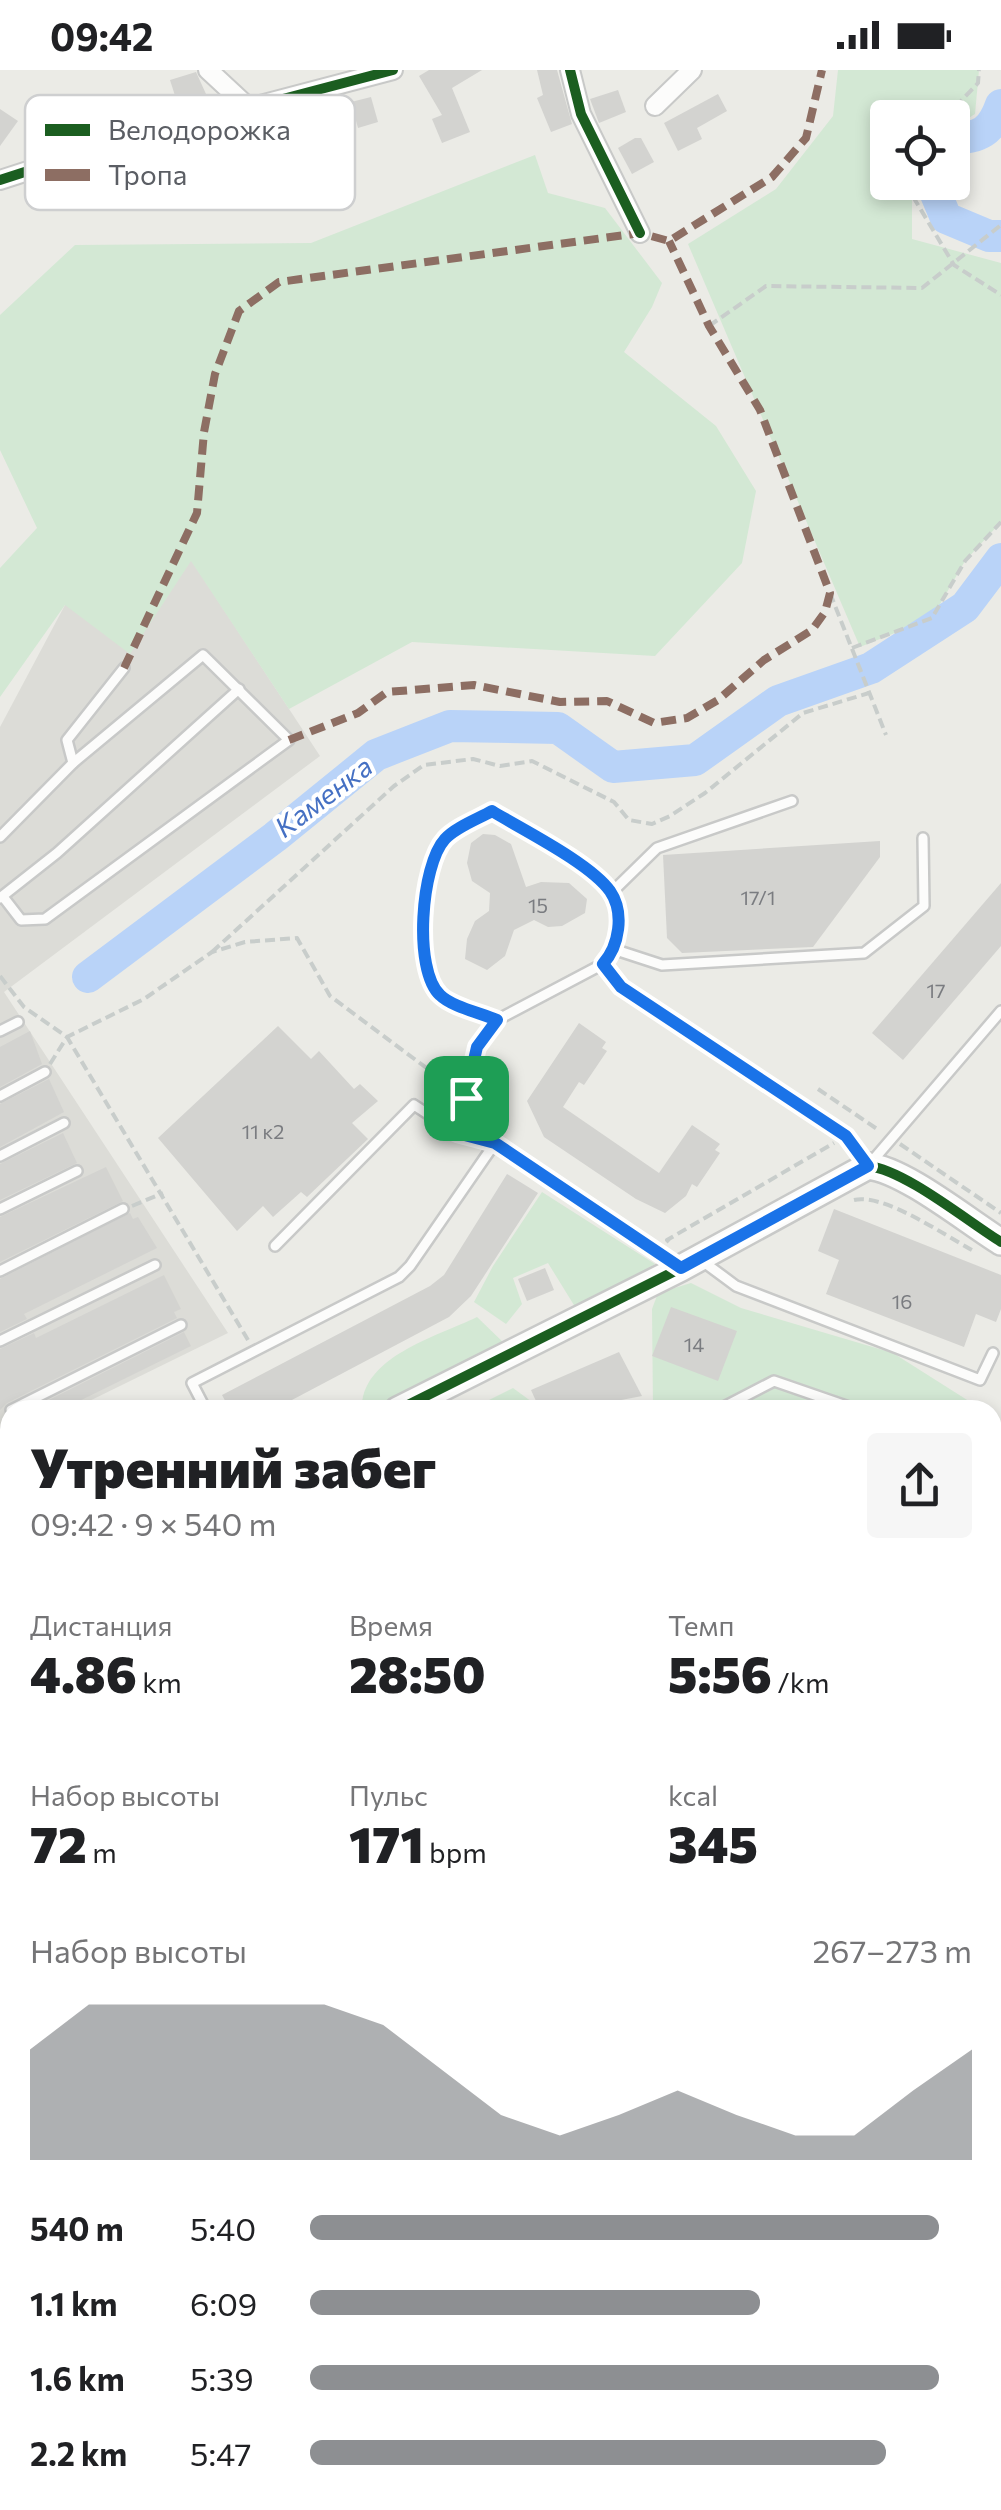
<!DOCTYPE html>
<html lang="ru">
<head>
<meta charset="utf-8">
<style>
  :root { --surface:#fff; --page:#f6f6f6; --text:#202124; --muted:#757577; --accent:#8d8f92 }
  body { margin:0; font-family:Commissioner,sans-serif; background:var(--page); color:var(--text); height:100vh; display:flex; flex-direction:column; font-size:38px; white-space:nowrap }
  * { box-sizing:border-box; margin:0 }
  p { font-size:32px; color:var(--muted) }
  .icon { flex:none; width:55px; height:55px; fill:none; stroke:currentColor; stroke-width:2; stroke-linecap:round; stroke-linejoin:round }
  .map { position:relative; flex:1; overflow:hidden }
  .details { position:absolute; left:0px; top:1330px; width:1002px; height:1110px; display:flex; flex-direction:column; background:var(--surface); border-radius:30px 30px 0 0; box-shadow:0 5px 15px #0003 }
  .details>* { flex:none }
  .tools { position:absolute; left:870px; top:30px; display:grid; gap:20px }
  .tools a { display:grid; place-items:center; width:100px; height:100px; border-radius:10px; background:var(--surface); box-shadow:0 5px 15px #0003; font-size:50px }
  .pin { position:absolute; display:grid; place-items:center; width:85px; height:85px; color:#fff; margin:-42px; border-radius:20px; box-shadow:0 5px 15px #0006 }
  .round { display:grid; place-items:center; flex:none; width:105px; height:105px; border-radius:10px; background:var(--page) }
  .headline { display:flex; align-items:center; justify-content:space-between; height:170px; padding:0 30px }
  h1 { font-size:55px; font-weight:800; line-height:75px }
  .stats { display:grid; grid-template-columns:repeat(3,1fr); gap:15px; height:170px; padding:10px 30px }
  .stats div { display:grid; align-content:center }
  .stats b { font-size:50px; font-weight:800 }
  .stats small { font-size:28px; font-weight:400 }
  .stats p { font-size:28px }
  .chart { height:280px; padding:20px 30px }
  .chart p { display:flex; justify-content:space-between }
  .chart svg { width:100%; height:180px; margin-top:10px; fill:var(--accent); opacity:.7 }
  ul { padding:0 30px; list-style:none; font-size:32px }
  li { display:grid; grid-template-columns:160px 120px 1fr; align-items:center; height:75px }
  li i { height:25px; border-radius:12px; background:var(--accent) }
  .status { display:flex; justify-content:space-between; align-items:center; height:70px; padding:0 50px; background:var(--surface); direction:ltr }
  .status svg { height:28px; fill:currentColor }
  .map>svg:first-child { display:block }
  .industrial { fill:#dcdcd7 }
  .education { fill:#dfded5 }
  .green { fill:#d3e8d4 }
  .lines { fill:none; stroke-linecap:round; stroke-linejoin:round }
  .river { stroke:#b9d3f8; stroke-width:32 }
  .building { fill:#d3d3d0 }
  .lane-casing { stroke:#c8c9c8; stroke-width:14 }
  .street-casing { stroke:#c8c9c8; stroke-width:22 }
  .secondary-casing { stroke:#c8c9c8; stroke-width:30 }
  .path { stroke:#c8cdcb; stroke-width:4; stroke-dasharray:10 5; stroke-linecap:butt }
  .lane { stroke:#fcfcfb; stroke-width:9 }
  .street { stroke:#fcfcfb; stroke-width:18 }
  .secondary { stroke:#fcfcfb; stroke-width:25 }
  .quiet { stroke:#8d6e63; stroke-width:8; stroke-dasharray:15 8; stroke-linecap:butt }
  .cycleway-casing { stroke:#fff; stroke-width:16 }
  .cycleway { stroke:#1b5e20; stroke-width:10 }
  .route-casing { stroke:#fff; stroke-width:20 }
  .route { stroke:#1a73e8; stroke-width:12 }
  .labels { text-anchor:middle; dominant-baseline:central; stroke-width:8; stroke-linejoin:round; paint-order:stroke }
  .number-label { font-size:20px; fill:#7a7c80 }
  .water-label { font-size:28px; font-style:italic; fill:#4570c3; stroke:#fff }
  .key { fill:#fff; stroke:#cecfd0; stroke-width:2.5 }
  .key-label { font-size:28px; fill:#5b5e64 }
</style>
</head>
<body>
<div class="status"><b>09:42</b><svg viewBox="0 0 49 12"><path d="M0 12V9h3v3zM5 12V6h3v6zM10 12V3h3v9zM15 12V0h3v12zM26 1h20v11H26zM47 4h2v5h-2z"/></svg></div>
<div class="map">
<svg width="1001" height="2440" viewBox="0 0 1001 2440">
  <rect width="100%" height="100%" fill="#ebebe6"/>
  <!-- industrial -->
  <path class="industrial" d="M 191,490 L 320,686 L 4,922 L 228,1263 L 71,1340 L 10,1340 L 10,1370 L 0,1375 L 0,657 L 65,535 Z"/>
  <!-- education -->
  <g class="education">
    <path d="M 1001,1958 L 1001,2440 L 826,2440 L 803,2430 L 992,2430 L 992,1959 Z"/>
    <path d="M 335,2430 L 591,2430 L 594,2440 L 338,2440 Z"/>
  </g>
  <!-- green -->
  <g class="green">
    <path d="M 838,0 L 979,0 L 975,44 L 953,58 L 952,48 L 888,48 L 888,112 L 912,113 L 912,169 L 1001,193 L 1001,452 L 965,491 L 932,548 L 860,577 L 688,174 L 776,119 L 833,46 Z"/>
    <path d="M 535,85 L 548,123 L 605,138 L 662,213 L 652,237 L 624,282 L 716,356 L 756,421 L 742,493 L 655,586 L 412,572 L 289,639 L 191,491 L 130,584 L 65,535 L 0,627 L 0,498 L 37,458 L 0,380 L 0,245 L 75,175 L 311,173 Z"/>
    <path d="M 542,1122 L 655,1194 L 577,1240 L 548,1193 L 513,1208 L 522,1234 L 506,1254 L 474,1232 L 493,1196 Z"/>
    <path d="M 691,1213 L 741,1238 L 893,1283 L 983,1340 L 653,1340 L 652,1239 L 658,1223 Z"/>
    <path d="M 477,1247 L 506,1275 L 377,1340 L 362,1340 C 360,1287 436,1267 477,1247 Z"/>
    <path d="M 513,1318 L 543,1340 L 469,1340 Z"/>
    <path d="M 992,1346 L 1001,1352 L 1001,1469 L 993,1473 Z"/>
    <path d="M 0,1508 L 10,1511 L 10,1607 L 0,1632 Z"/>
    <path d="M 1001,1817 L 1001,1914 L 993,1917 L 993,1843 Z"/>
    <path d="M 0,2013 L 10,2018 L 10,2168 L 0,2158 Z"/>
    <path d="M 5,2221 L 10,2224 L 10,2353 L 7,2359 L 10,2363 L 9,2413 L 0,2409 L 0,2223 Z"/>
  </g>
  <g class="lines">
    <!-- river -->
    <g class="river">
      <path d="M 952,70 C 981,66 991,63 1001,35"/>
      <path d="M 931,112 L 946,148 L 989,166 L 1001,166"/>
      <path d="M 88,907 L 275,767 L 376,685 L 450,656 L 558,658 L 613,697 L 695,690 L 778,631 L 871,598 L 965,537 L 1001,489"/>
    </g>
  </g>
  <!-- building -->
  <g class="building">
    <path d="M 429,0 L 482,0 L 452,18 L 470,62 L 442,73 L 432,49 L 442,45 L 419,6 Z"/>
    <path d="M 537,0 L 557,0 L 572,54 L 551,62 L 537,28 L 543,25 Z"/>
    <path d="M 196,2 L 206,24 L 177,32 L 170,10 Z"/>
    <path d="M 618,20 L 626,42 L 599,53 L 590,29 Z"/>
    <path d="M 718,24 L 727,41 L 697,58 L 702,69 L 678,81 L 664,53 Z"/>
    <path d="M 371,27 L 378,52 L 358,58 L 351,32 Z"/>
    <path d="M 0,39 L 18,51 L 0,76 Z"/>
    <path d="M 635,68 L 641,68 L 654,92 L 632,104 L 618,78 Z"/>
    <path d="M 483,764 L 495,765 L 511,774 L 526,817 L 541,812 L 569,813 L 587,829 L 585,843 L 562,856 L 548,857 L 534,850 L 514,860 L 505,886 L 487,900 L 465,889 L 467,869 L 475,851 L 489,841 L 490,823 L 472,811 L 467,793 L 471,773 Z"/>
    <path d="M 880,771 L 880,787 L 813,877 L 682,883 L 667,868 L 663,785 Z"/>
    <path d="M 1001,813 L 1001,876 L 903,990 L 872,963 Z"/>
    <path d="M 579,953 L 606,972 L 602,978 L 607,981 L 584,1015 L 579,1012 L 563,1037 L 659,1103 L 692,1055 L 720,1074 L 715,1080 L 720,1083 L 697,1117 L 692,1114 L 686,1126 L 665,1143 L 636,1129 L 544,1067 L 527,1031 Z"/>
    <path d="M 278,956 L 311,989 L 319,981 L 354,1019 L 360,1014 L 378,1031 L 352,1053 L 368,1069 L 307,1127 L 301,1122 L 273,1147 L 263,1136 L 237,1161 L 158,1068 Z"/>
    <path d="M 30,961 L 42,994 L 0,1017 L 0,977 Z"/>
    <path d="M 49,1009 L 64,1042 L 0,1077 L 0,1034 Z"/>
    <path d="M 63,1063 L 77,1093 L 0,1130 L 0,1094 Z"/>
    <path d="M 106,1097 L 123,1131 L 0,1192 L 0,1147 Z"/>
    <path d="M 507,1104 L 538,1123 L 471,1226 L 449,1247 L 273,1340 L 230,1340 L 222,1325 L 430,1216 L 444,1205 Z"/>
    <path d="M 834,1139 L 1001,1205 L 1001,1239 L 996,1252 L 976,1244 L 964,1277 L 826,1224 L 839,1190 L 818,1181 Z"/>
    <path d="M 130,1143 L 133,1149 L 138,1147 L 157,1178 L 24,1244 L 27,1249 L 0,1262 L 0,1209 Z"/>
    <path d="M 545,1198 L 554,1220 L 527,1231 L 518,1209 Z"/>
    <path d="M 164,1205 L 181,1239 L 174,1242 L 177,1248 L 7,1333 L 0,1340 L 0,1279 L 34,1263 L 36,1268 Z"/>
    <path d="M 671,1237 L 737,1261 L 718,1311 L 652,1286 Z"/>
    <path d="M 184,1262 L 191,1276 L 61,1340 L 29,1340 Z"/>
    <path d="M 619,1282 L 642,1326 L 570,1340 L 540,1340 L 531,1320 Z"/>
  </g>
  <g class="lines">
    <!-- lane casing -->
    <g class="lane-casing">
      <g id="lane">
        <path d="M 0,767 L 73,693 L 67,670 L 124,598"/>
        <path d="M 611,823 L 657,778 L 792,731"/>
        <path d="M 0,828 L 57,783 L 239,619"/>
        <path d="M 4,828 L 21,850 L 45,849 L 289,670 L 203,585 L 73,693"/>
        <path d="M 616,880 L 662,895 L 864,883 L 924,836 L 923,768"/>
        <path d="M 603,894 L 621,917 L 846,1066 L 868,1096 L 1001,941"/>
        <path d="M 0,961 L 18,952"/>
        <path d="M 0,1026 L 45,1002"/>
        <path d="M 457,1063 L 477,977 L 497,950 L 603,894 C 619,876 625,843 610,821 C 591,793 523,760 492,741 C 478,749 456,757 445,769 C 421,795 413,900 440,925 C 452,937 481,943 497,950"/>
        <path d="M 0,1086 L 64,1053"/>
        <path d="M 0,1139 L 77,1101"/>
        <path d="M 275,1176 L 414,1035 L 457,1063 L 495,1073 L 679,1197"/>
        <path d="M 701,1190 L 736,1216 L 980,1310 L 993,1283"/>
        <path d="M 0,1201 L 123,1139"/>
        <path d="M 0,1271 L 155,1195"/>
        <path d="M 11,1340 L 181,1255"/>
        <path d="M 206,1340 L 192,1313 L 399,1207 L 410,1196 L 495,1073"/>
        <path d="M 718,1340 L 774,1311 L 858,1340"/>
        <path d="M 992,1381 L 1001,1361"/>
        <path d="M 992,1389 L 1001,1398"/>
        <path d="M 992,1483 L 1001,1484"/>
        <path d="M 992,1577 L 1001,1553"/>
        <path d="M 992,1934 L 1001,1931"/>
        <path d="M 0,2174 L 10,2180"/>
        <path d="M 992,2192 L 1001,2194"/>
        <path d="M 0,2414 L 10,2419"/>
        <path d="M 37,2430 L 60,2440"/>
        <path d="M 635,2430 L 658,2440"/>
        <path d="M 685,2440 L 688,2430"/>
      </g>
    </g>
    <!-- street casing -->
    <g class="street-casing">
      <g id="street">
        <path d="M 208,0 L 249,38"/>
        <path d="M 570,0 L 581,44 L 640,163"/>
        <path d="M 655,36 L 692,0"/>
        <path d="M 0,110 L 68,88 L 225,53 L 249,38 L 393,0"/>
      </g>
    </g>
    <!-- secondary casing -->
    <g class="secondary-casing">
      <g id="secondary">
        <path d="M 398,1340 L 681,1198 L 868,1096 C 905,1100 967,1151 1001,1172"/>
        <path d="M 0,1689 L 10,1666"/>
        <path d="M 0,1990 L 10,1994"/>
        <path d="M 129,2440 L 133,2430"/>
      </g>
    </g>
    <!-- path -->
    <g class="path">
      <path d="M 945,48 L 978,13 L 979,0"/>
      <path d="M 912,112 L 912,125 L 954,195 L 1001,225"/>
      <path d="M 709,256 L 766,216 L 922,218 L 1001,155"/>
      <path d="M 830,523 L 886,665"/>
      <path d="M 852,578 L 932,548 L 965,491 L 1001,452"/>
      <path d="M 212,882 L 394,716 L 424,695 L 473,689 L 500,696 L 532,691 L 614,732 L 629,750 L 652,754 L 670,746 L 705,723 L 803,643 L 869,623"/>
      <path d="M 0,906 L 24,937 L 67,967 L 248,1270"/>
      <path d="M 50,994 L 67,967 L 144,929 L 212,882 L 245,872 L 297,868 L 330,926 L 456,1020"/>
      <path d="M 818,1019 L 880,1061"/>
      <path d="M 900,1074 L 1001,1143"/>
      <path d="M 854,1130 C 884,1123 944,1165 972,1180"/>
      <path d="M 132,1136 L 163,1123"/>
      <path d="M 669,1172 L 667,1170 L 834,1073"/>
      <path d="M 0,1759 L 10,1735"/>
      <path d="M 992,1900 L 1001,1908"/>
      <path d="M 0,2018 L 10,2023"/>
      <path d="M 154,2440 L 162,2430"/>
    </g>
    <!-- lane -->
    <use href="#lane" class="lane"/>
    <!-- street -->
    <use href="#street" class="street"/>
    <!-- secondary -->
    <use href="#secondary" class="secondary"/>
    <!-- quiet -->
    <g class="quiet">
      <path d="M 124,598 L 197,443 L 204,362 L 215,304 L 239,241 L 279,212 L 640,163 L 669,171 L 772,107 L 806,68 L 822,0"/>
      <path d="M 289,670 L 358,643 L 387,622 L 474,615 L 560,632 L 607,631 L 654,653 L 687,648 L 718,630 L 764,590 L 812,560 L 825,542 L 830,523 L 760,340 L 709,256 L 669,171"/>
      <path d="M 0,1503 L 10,1507"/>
    </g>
    <!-- cycleway casing -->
    <g class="cycleway-casing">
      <g id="cycleway">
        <path d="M 570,0 L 581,44 L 640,163"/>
        <path d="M 0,110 L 68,88 L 225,53 L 249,38 L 393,0"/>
        <path d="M 398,1340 L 681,1198 L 868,1096 C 905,1100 967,1151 1001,1172"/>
      </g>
    </g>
    <!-- cycleway -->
    <use href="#cycleway" class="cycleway"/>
  </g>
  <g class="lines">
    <!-- route casing -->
    <g class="route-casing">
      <path id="route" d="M 492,741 C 523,760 590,793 610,821 C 625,843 619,876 603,894 L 621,917 L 846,1066 L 868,1096 L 681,1198 L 495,1073 L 457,1063 L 477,977 L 497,950 C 481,943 452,937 440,925 C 413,900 421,795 445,769 C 456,757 478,749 492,741 Z"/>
    </g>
    <!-- route -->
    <use href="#route" class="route"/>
  </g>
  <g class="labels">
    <!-- number labels -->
    <g class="number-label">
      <text x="758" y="827">17/1</text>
      <text x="538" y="835">15</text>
      <text x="936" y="920">17</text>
      <text x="263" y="1061">11 к2</text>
      <text x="902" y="1231">16</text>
      <text x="694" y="1274">14</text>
    </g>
    <!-- water labels -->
    <g class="water-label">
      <text transform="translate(323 726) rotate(-37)">Каменка</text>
    </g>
  </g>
  <!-- legend -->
  <rect x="25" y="25" width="330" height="115" rx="15" class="key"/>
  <rect x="45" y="54" width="45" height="12" fill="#1b5e20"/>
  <rect x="45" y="99" width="45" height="12" fill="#8d6e63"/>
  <g class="key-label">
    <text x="108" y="70">Велодорожка</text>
    <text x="108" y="115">Тропа</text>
  </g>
</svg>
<div class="tools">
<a><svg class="icon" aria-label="locate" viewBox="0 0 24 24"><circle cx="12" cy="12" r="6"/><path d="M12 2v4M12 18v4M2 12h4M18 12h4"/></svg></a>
</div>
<div class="pin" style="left:466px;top:1028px;background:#1e9e55"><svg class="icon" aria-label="arrive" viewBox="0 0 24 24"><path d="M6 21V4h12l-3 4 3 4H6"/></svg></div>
<section class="details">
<div class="headline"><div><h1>Утренний забег</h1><p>09:42 · 9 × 540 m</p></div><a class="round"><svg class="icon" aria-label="share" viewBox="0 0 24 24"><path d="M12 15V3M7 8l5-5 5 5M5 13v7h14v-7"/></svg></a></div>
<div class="stats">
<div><p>Дистанция</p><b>4.86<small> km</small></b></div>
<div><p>Время</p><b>28:50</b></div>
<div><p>Темп</p><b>5:56<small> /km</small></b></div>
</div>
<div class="stats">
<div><p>Набор высоты</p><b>72<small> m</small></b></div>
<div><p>Пульс</p><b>171<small> bpm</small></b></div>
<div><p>kcal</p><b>345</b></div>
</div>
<div class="chart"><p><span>Набор высоты</span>267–273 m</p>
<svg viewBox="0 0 160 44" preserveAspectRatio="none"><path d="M0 44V17L10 6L20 6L30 6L40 6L50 6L60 11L70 22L80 33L90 38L100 33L110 27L120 33L130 38L140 38L150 27L160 17V44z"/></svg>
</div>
<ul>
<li><b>540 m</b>5:40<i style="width:95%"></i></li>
<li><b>1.1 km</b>6:09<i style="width:68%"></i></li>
<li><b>1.6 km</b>5:39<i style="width:95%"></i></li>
<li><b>2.2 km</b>5:47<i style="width:87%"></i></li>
</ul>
</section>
</div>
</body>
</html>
